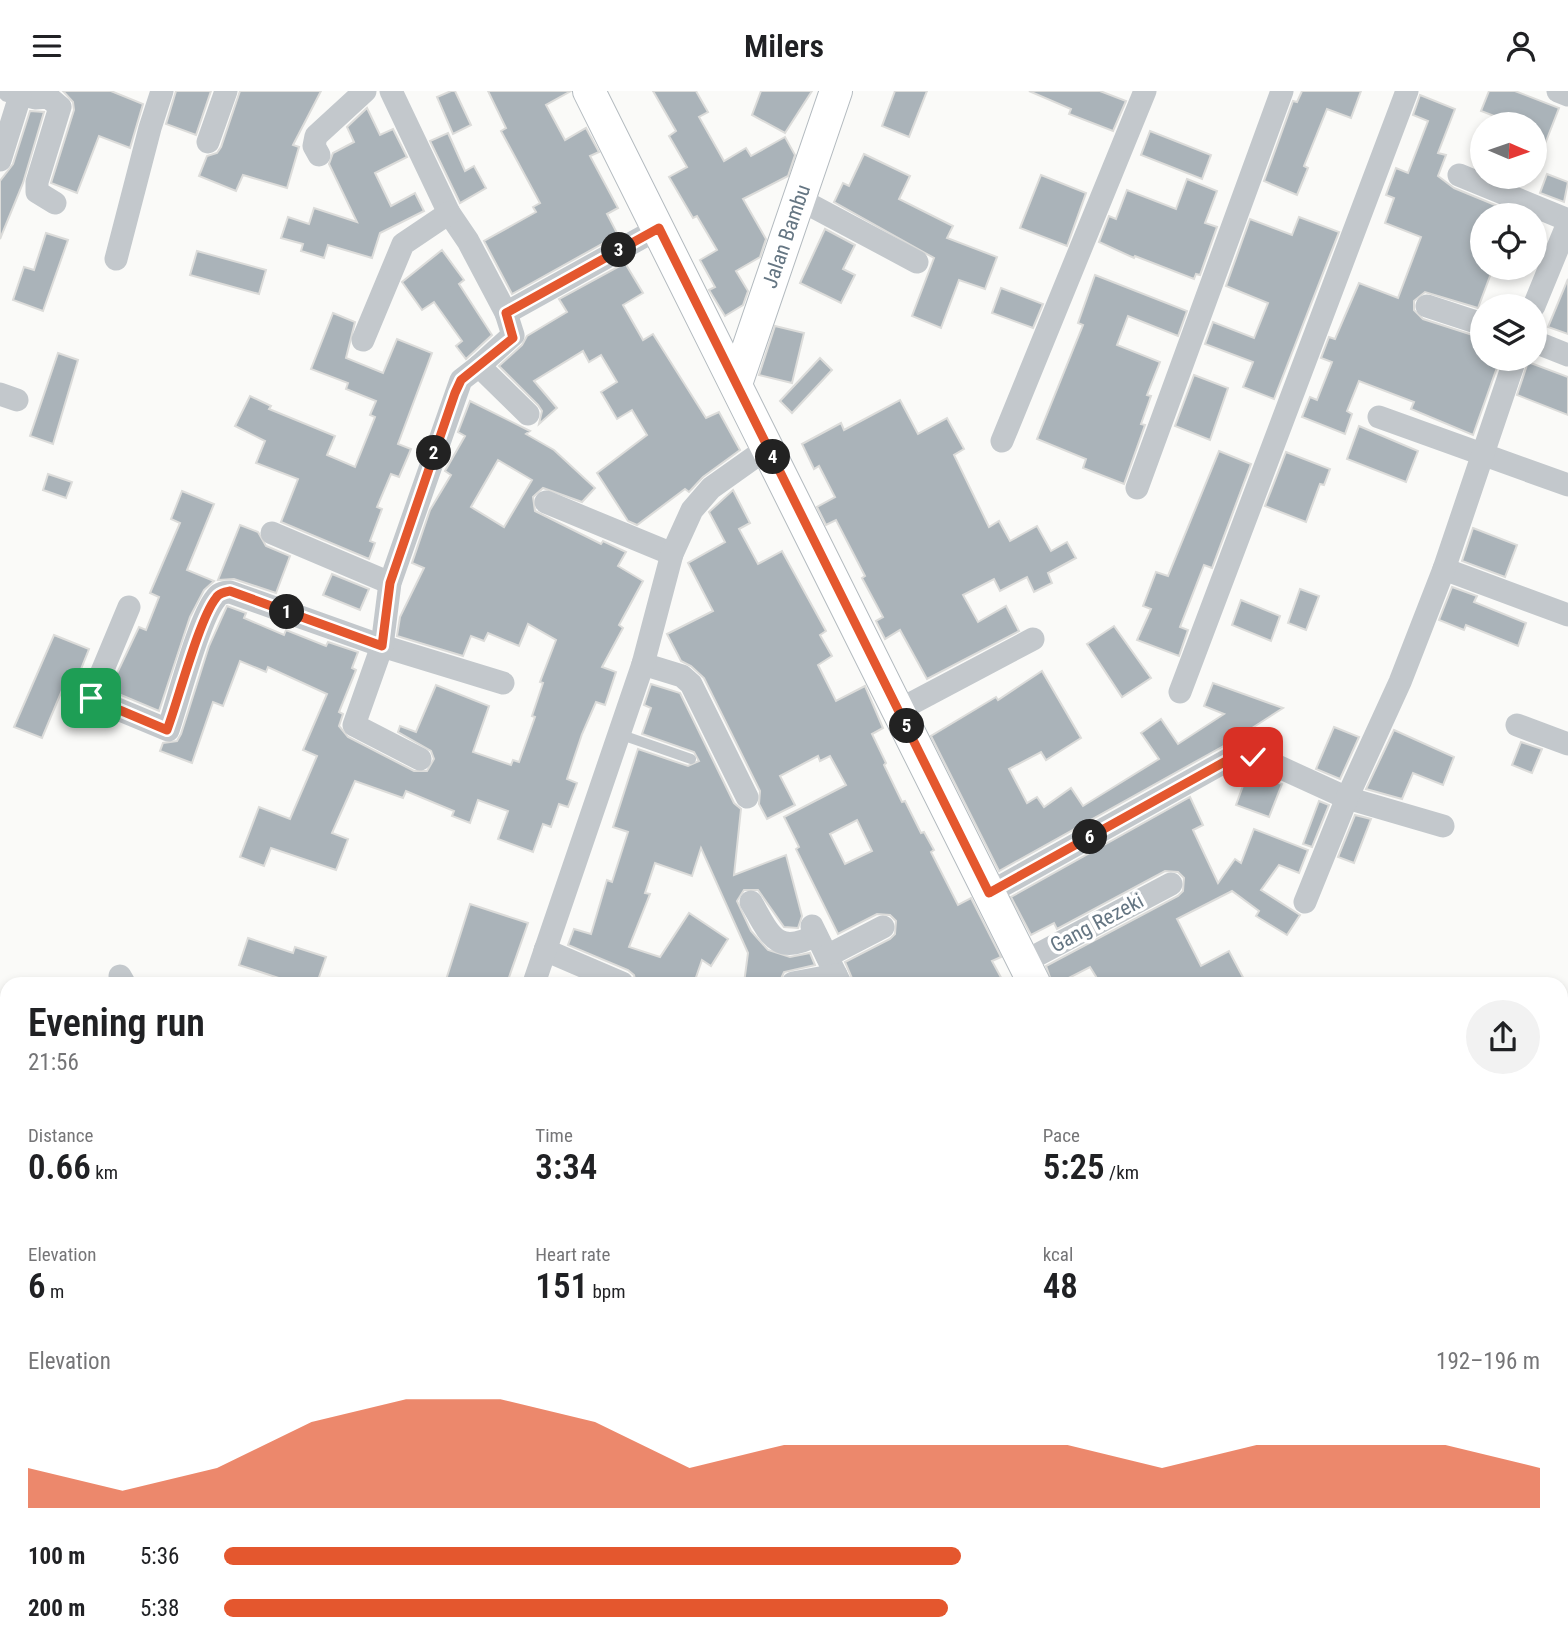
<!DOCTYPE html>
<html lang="en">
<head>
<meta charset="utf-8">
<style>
  :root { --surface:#fff; --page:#f2f2f2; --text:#202124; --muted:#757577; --accent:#e4572e }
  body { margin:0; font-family:"Roboto Condensed",sans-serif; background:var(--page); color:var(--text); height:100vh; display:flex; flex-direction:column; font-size:26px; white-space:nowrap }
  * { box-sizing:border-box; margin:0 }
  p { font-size:23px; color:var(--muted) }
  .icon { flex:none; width:38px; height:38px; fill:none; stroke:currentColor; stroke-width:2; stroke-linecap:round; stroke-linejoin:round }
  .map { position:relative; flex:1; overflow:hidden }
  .details { position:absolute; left:0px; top:886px; width:1568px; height:674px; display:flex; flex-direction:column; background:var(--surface); border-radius:21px 21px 0 0; box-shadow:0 4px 10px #0003 }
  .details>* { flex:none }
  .needle { width:46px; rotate:92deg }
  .tools { position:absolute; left:1470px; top:21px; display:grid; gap:14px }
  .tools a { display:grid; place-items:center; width:77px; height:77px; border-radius:50%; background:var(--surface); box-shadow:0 4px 10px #0003; font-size:35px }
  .pin { position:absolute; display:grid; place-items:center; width:60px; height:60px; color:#fff; margin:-30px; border-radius:14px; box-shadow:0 4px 10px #0006 }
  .km { position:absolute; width:35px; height:35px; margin:-18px; border-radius:50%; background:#222; color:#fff; font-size:19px; line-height:35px; text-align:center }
  .round { display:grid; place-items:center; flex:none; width:74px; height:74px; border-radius:37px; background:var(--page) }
  .summary { display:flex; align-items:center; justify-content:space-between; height:119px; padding:0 28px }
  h1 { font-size:38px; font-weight:600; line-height:52px }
  .figures { display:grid; grid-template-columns:repeat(3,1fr); gap:10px; height:119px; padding:7px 28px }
  .figures div { display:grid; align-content:center }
  .figures b { font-size:35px; font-weight:600 }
  .figures small { font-size:19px; font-weight:400 }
  .figures p { font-size:19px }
  .chart { height:196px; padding:14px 28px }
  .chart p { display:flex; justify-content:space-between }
  .chart svg { width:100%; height:126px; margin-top:7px; fill:var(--accent); opacity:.7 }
  ul { padding:0 28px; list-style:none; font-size:23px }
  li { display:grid; grid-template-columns:112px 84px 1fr; align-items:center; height:52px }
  li i { height:18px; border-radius:9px; background:var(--accent) }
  header { display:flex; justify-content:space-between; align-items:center; height:91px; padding:0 28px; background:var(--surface); font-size:32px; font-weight:600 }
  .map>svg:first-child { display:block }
  .building { fill:#aab3b9; stroke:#dcdcda; stroke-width:2; fill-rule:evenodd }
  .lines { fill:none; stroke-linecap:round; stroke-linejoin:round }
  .secondary-casing { stroke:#b3babf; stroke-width:34 }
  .lane { stroke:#c3c8cc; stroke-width:10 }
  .street { stroke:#c3c8cc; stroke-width:23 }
  .secondary { stroke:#fff; stroke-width:32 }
  .route-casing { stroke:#fff; stroke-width:14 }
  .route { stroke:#e4572e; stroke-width:9 }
  .labels { text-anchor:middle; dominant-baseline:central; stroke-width:7; stroke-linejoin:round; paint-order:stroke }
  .street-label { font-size:21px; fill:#657683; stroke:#fff }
</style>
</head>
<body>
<header><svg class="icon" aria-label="menu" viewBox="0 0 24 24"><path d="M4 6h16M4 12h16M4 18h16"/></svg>Milers<svg class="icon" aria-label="person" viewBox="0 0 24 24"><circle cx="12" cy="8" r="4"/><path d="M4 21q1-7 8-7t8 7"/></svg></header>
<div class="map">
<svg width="1568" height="1558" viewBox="0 0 1568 1558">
  <rect width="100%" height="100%" fill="#fafaf8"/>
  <!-- building -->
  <g class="building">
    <path d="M 63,0 L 111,0 L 143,13 L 130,57 L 99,45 L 77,102 L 51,92 L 74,19 L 73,11 Z"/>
    <path d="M 176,0 L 211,0 L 196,44 L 166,33 Z"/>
    <path d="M 240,0 L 321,0 L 293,54 L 299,56 L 287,97 L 243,84 L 236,100 L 199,85 L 207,65 L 217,62 L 221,56 Z"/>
    <path d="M 451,0 L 455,0 L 471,34 L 453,43 L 437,6 Z"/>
    <path d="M 488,0 L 571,0 L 546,14 L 565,49 L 586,37 L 599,61 L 590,65 L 618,117 L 607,123 L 618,144 L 512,203 L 484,150 L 536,121 L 533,116 L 540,112 L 501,40 L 506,37 Z"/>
    <path d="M 653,0 L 696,0 L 708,21 L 699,26 L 724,70 L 746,57 L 751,65 L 785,46 L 795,64 L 788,85 L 743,108 L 766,148 L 760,166 L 736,180 L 748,200 L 743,214 L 725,225 L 709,199 L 715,196 L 700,169 L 717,159 L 697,125 L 693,127 L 669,86 L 687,76 L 669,45 L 676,40 Z"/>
    <path d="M 761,0 L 812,0 L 785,42 L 752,24 Z"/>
    <path d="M 895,0 L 927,0 L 909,46 L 882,35 Z"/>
    <path d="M 1029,0 L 1100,0 L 1126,10 L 1113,40 L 1069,23 L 1071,18 Z"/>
    <path d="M 1302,0 L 1361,0 L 1351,27 L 1327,18 L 1304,75 L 1308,77 L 1297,104 L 1264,90 L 1293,10 L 1297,11 Z"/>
    <path d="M 1489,0 L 1515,0 L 1559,17 L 1536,76 L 1535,33 L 1515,33 L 1481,20 Z"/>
    <path d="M 1420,4 L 1455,18 L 1438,62 L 1446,64 L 1438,85 L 1454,97 L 1517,123 L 1482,124 L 1482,177 L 1493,177 L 1478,217 L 1425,201 L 1414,210 L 1414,219 L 1423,228 L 1482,247 L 1482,268 L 1500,268 L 1473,344 L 1411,318 L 1414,311 L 1359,290 L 1347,320 L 1352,323 L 1345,343 L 1302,326 L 1310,306 L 1317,309 L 1332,271 L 1321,267 L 1329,246 L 1335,248 L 1359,192 L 1398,207 L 1421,146 L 1385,132 L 1394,107 L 1386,104 L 1396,77 L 1408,82 L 1428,30 L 1413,24 Z"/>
    <path d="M 367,17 L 380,44 L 393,38 L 407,66 L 375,82 L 391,115 L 415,102 L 424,120 L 380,142 L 372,167 L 328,154 L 324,167 L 301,160 L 303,153 L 281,147 L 288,126 L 309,133 L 314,117 L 357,131 L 329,73 L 333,62 L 354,51 L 347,36 Z"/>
    <path d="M 30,20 L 44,21 L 23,92 L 0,148 L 0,90 L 13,73 Z"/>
    <path d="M 1150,40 L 1211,64 L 1202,88 L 1141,64 Z"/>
    <path d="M 448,42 L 465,80 L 474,75 L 486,97 L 460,112 L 430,50 Z"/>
    <path d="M 864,63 L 910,85 L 899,108 L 953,135 L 947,147 L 997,166 L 985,198 L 959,189 L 941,237 L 912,225 L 934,167 L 834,111 L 843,92 L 849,95 Z"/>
    <path d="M 1547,83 L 1568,91 L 1564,111 L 1540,102 Z"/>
    <path d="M 1041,84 L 1086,102 L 1067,155 L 1020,137 Z"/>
    <path d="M 1187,88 L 1217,100 L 1205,132 L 1217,136 L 1200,184 L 1196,183 L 1194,188 L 1135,165 L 1134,167 L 1099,151 L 1109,125 L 1116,128 L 1127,99 L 1176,118 Z"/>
    <path d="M 1299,126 L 1339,141 L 1274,308 L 1243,296 L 1253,271 L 1205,253 L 1213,231 L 1254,247 L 1268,212 L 1226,195 L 1250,128 L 1292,144 Z"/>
    <path d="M 825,138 L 855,154 L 843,178 L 855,184 L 841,212 L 800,192 Z"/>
    <path d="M 46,142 L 68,149 L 43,220 L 13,209 L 24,176 L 34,179 Z"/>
    <path d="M 442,159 L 464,189 L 459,193 L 492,244 L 466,268 L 456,255 L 462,250 L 434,211 L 422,219 L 402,191 Z"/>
    <path d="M 197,160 L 266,179 L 259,203 L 190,184 Z"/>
    <path d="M 625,172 L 643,202 L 623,214 L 643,249 L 653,243 L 706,327 L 719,321 L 740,359 L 703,386 L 689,401 L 685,398 L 637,434 L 628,430 L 597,382 L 647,344 L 632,319 L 617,328 L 601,301 L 617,291 L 601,264 L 589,271 L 583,260 L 534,290 L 557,317 L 539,333 L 542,320 L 538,314 L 499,275 L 522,254 L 527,245 L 567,221 L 559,208 Z"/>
    <path d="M 1095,184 L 1187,220 L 1178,245 L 1128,225 L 1117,254 L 1160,271 L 1147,304 L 1151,305 L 1141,333 L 1145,334 L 1124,393 L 1083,377 L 1086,368 L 1037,348 L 1083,234 L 1078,232 Z"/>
    <path d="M 1568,188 L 1568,243 L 1548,236 Z"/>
    <path d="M 1001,197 L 1043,213 L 1033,237 L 992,222 Z"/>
    <path d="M 333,222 L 355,231 L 346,267 L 383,282 L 397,248 L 432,262 L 398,353 L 411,358 L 399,386 L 391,383 L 377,416 L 382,418 L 370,450 L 375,452 L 369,468 L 281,431 L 298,388 L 256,372 L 265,350 L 235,335 L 250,305 L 271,315 L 269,318 L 335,345 L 327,364 L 355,376 L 375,326 L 370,324 L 376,310 L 346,298 L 348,292 L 311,278 Z"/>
    <path d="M 775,235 L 804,242 L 792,292 L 759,284 Z"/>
    <path d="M 58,262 L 78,269 L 53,353 L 30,345 Z"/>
    <path d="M 820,267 L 832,279 L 792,322 L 780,310 Z"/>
    <path d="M 1528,271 L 1568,286 L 1568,324 L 1517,304 Z"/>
    <path d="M 1194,284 L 1228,297 L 1210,349 L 1175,335 Z"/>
    <path d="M 900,309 L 918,343 L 947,327 L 964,358 L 954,364 L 989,436 L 999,430 L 1010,450 L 1037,435 L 1051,460 L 1067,451 L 1076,467 L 1048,482 L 1052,492 L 1034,501 L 1027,486 L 1000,500 L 994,488 L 963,504 L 978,531 L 1006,515 L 1019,540 L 927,588 L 900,539 L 885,548 L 876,530 L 883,526 L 862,487 L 865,485 L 836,429 L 826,434 L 817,416 L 835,406 L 819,375 L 814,378 L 802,353 L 841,332 L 844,339 Z"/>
    <path d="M 470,310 L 530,340 L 526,343 L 554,359 L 595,397 L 582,411 L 543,397 L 533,406 L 535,420 L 601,453 L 603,450 L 626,461 L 618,475 L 643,490 L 619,534 L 623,537 L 602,576 L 616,581 L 605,614 L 596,611 L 582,643 L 567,688 L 577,692 L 568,716 L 559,713 L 551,736 L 543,733 L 533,761 L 498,748 L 508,720 L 478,709 L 470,732 L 452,725 L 454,720 L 406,700 L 403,707 L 355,690 L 332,742 L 348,748 L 336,779 L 271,757 L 264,775 L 240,766 L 259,716 L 290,728 L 317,665 L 303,659 L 327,603 L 268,576 L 266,581 L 240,570 L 223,615 L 213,611 L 192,672 L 160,660 L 163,652 L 177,650 L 181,643 L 209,555 L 227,515 L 246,522 L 244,527 L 284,544 L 286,539 L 326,555 L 328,551 L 358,561 L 352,577 L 356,579 L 339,621 L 343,623 L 339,635 L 348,646 L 414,680 L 427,680 L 434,668 L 431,660 L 398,641 L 400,635 L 416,641 L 436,594 L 489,615 L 473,661 L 511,674 L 513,669 L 519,671 L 535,626 L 532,625 L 543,592 L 540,591 L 556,549 L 528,533 L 519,555 L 488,542 L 484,550 L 471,545 L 463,565 L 397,545 L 400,526 L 424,477 L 412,472 L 430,419 L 451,384 L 445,380 L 465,345 L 458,341 ZM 498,369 L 532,389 L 504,436 L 471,416 Z"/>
    <path d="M 1359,335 L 1418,360 L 1406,391 L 1347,368 Z"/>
    <path d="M 1219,360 L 1251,373 L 1212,477 L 1204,474 L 1180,536 L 1188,539 L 1179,565 L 1137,549 L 1151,518 L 1143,515 L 1156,481 L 1168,485 Z"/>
    <path d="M 1286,361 L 1330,378 L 1324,394 L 1320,393 L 1306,431 L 1265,415 Z"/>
    <path d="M 48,383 L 72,391 L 66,407 L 43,399 Z"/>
    <path d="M 733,399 L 750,432 L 739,438 L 758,473 L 782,460 L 826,540 L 820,544 L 832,565 L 818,574 L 836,610 L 865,595 L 883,637 L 872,643 L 886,672 L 884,674 L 902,711 L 905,710 L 921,742 L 924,741 L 934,759 L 931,761 L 958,814 L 971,807 L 1001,866 L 992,870 L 1004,892 L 854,892 L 845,871 L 890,848 L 895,843 L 896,830 L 890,824 L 877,823 L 838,843 L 796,758 L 799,756 L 784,726 L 846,694 L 830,665 L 820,670 L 818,665 L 780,685 L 795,714 L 767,728 L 759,713 L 760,700 L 704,587 L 691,575 L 681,570 L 667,543 L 713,520 L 688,472 L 725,451 L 709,421 ZM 857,729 L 872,760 L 845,773 L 830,743 Z"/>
    <path d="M 182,400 L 214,413 L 187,479 L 214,490 L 204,499 L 190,526 L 159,620 L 109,599 L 139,536 L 146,539 L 159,506 L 150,502 L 180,432 L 171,428 Z"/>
    <path d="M 240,434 L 258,441 L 266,455 L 290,465 L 276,502 L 234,488 L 218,489 Z"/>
    <path d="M 1473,437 L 1517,454 L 1505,486 L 1462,470 Z"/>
    <path d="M 332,483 L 369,498 L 360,519 L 323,504 Z"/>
    <path d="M 1452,496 L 1477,505 L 1474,511 L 1526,532 L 1518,555 L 1466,534 L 1464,539 L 1439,529 Z"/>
    <path d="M 1300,498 L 1319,505 L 1306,539 L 1288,532 Z"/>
    <path d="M 1241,509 L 1280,525 L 1271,550 L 1232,534 Z"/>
    <path d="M 1114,535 L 1151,587 L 1122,606 L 1087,553 Z"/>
    <path d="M 54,544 L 89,558 L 77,588 L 68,585 L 42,647 L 14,636 Z"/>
    <path d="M 1042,580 L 1081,647 L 1046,669 L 1041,661 L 1009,678 L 1027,712 L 1037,706 L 1044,716 L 1071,697 L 1083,715 L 1159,668 L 1141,642 L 1161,628 L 1178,653 L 1224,623 L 1204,615 L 1213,592 L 1283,617 L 1229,652 L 999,780 L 931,645 L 996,606 L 998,609 Z"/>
    <path d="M 651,593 L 680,602 L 734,712 L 741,718 L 734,784 L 786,764 L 802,825 L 798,837 L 784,836 L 758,799 L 744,799 L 737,810 L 751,840 L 768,859 L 790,866 L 810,862 L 815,874 L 784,881 L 779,892 L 744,892 L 748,862 L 701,757 L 692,785 L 655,772 L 645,802 L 650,803 L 629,856 L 660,866 L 689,822 L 728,848 L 711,875 L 702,869 L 694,892 L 636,892 L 634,884 L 628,879 L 568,854 L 574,838 L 591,843 L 607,789 L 612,791 L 628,741 L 613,736 L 638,658 L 688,675 L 699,670 L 694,661 L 642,643 L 651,617 L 644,614 Z"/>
    <path d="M 1334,636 L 1359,646 L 1340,688 L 1316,678 Z"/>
    <path d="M 1394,639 L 1454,666 L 1443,694 L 1413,682 L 1402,708 L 1366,698 Z"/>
    <path d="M 1521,651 L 1542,658 L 1532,682 L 1512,674 Z"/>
    <path d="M 1248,681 L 1282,693 L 1269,726 L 1236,714 Z"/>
    <path d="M 1190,706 L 1203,734 L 1193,739 L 1218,792 L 1235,768 L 1241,772 L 1254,738 L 1308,759 L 1299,782 L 1279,774 L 1261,799 L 1300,824 L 1287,844 L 1256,825 L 1259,820 L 1232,800 L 1177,828 L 1201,875 L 1229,860 L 1246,892 L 1100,892 L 1090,876 L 1059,892 L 1052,892 L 1046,875 L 1178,805 L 1183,800 L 1184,787 L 1178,781 L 1165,780 L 1057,838 L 1054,832 L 1031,844 L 1011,806 Z"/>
    <path d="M 1319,710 L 1329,714 L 1312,756 L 1303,753 Z"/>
    <path d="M 1355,724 L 1371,728 L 1354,772 L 1338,766 Z"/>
    <path d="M 470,813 L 528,832 L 507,892 L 445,892 Z"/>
    <path d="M 248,847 L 293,862 L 295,856 L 326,866 L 317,892 L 283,892 L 285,889 L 239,874 Z"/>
  </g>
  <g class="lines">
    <!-- secondary casing -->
    <g class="secondary-casing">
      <g id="secondary">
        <path d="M 589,0 L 1034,892"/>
        <path id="s1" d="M 736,293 L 836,0"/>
        <path d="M 1561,1526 L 1568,1527"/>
        <path d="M 1142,1552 L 1142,1558"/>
      </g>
    </g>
    <!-- lane -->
    <g class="lane">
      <path d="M 619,643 L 691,668"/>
      <path d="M 1300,1558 L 1301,1552"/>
    </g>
    <!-- street -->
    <g class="street">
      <path d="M 9,0 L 35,7 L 48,6 L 60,16 L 37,91 L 37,101 L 55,112"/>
      <path d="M 391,0 L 449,122 L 468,150 L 506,222 L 513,244 L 479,275"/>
      <path d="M 1558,0 L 1568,4"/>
      <path d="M 208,51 L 226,0"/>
      <path d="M 319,64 L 314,55 L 316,45 L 365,0"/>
      <path d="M 0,69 L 20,5"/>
      <path d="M 1459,84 L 1568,129"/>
      <path d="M 799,108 L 917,171"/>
      <path d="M 116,168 L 150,37 L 162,0"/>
      <path d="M 1427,215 L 1482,233"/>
      <path d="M 1534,215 L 1568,132"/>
      <path d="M 506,222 L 659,137"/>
      <path d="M 363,249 L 403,153 L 449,122"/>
      <path d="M 1535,251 L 1568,264"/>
      <path d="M 0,303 L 17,309"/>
      <path d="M 1379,326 L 1568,394"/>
      <path d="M 1002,350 L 1145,0"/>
      <path d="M 1137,397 L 1282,0"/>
      <path d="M 546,411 L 672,463"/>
      <path d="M 272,442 L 390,492"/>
      <path d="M 1444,478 L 1568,524"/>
      <path d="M 129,516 L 91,607 L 168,639 C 178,610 199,527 216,507 C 219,502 225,501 230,501 L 382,555 L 503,592"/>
      <path d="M 643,573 L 682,585 L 691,593 L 747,706"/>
      <path d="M 1180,601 L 1407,0"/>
      <path d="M 899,619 L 1033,548"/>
      <path d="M 1517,634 L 1568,653"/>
      <path d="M 420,668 L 354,634 L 382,555 L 390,492 L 461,289 L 479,275 L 528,323"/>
      <path d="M 989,802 L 1235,665 L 1264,669 L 1347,707 L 1443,735"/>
      <path d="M 751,811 C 769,842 776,866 816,844"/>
      <path d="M 1305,811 L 1347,707 L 1400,591 L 1444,478 L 1515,268"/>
      <path d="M 812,835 L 840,892"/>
      <path d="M 545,859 L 622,892"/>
      <path d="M 827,865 L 883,836"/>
      <path d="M 1024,871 L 1171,793"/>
      <path d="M 120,885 L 124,892"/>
      <path d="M 534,892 L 643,573 L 672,463 L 692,419 L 711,397 L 769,356"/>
      <path d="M 793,892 L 836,884"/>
      <path d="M 332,1558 L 333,1552"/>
      <path d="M 725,1558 L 728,1552"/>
      <path d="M 868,1558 L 870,1552"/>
      <path d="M 995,1558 L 997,1552"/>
      <path d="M 1379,1558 L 1380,1552"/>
      <path d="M 1526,1558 L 1527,1552"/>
    </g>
    <!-- secondary -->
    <use href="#secondary" class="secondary"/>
  </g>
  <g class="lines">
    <!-- route casing -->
    <g class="route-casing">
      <path id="route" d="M 91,607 L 167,639 C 178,610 199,528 216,507 C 219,502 225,501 230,500 L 382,555 L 390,492 L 455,302 L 461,289 L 513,247 L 506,222 L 659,137 L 989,802 L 1235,665 L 1253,666"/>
    </g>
    <!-- route -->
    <use href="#route" class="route"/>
  </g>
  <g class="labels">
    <!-- street labels -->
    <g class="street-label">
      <text stroke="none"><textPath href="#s1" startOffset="156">Jalan Bambu</textPath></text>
      <text transform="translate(1097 832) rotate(-28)">Gang Rezeki</text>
    </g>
  </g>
</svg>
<div class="tools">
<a><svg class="needle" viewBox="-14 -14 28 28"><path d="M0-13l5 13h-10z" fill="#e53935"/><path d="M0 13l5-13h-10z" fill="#757577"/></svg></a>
<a><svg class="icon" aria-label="locate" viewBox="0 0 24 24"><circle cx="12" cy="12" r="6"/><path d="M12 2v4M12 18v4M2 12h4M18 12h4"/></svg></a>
<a><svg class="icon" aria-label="layers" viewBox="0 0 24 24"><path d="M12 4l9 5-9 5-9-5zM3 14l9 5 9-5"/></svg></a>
</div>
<div class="pin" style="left:91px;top:607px;background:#1e9e55"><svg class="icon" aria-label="arrive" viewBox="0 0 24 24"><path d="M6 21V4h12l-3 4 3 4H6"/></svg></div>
<div class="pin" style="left:1253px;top:666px;background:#d93025"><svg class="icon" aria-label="check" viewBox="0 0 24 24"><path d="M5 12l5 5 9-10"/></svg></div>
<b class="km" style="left:287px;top:521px">1</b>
<b class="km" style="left:434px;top:362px">2</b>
<b class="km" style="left:619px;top:159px">3</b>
<b class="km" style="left:773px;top:366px">4</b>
<b class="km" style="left:907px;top:635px">5</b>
<b class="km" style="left:1090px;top:746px">6</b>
<section class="details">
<div class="summary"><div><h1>Evening run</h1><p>21:56</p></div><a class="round"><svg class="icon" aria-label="share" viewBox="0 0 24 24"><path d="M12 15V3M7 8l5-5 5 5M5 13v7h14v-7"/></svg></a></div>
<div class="figures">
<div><p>Distance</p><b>0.66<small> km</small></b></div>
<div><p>Time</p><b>3:34</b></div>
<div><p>Pace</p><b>5:25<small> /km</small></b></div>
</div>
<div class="figures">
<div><p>Elevation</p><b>6<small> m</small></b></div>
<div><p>Heart rate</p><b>151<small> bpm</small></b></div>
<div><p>kcal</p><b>48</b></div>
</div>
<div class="chart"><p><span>Elevation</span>192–196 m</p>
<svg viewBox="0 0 160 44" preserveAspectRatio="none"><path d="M0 44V30L10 38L20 30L30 14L40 6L50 6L60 14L70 30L80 22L90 22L100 22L110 22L120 30L130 22L140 22L150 22L160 30V44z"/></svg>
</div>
<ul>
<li><b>100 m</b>5:36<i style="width:56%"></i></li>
<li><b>200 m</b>5:38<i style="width:55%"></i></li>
</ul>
</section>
</div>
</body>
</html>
